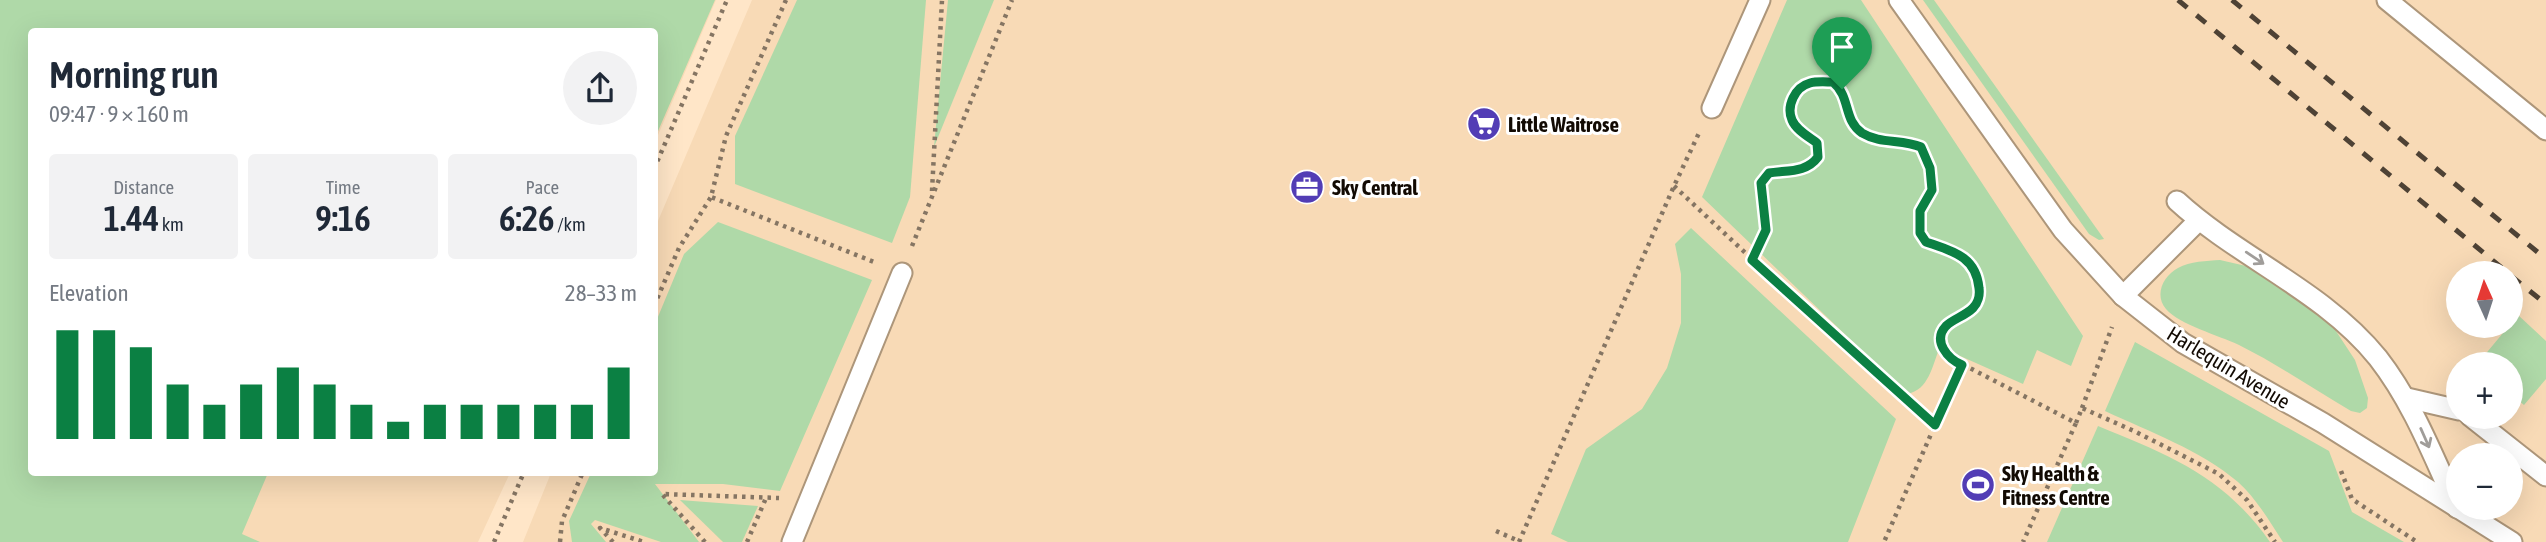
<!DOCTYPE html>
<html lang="en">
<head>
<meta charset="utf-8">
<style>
  :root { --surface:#fff; --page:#f2f2f3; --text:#1f2937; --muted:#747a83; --accent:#0b8043 }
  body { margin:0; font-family:"Asap Condensed",sans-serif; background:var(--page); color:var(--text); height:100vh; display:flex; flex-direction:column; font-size:26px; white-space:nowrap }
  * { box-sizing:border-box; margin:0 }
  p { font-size:23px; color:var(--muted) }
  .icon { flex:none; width:38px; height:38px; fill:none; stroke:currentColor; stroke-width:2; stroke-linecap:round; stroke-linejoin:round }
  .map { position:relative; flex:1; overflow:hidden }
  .drawer { position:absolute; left:28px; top:28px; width:630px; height:448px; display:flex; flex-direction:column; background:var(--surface); border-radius:7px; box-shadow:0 7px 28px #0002 }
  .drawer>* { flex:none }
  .needle { width:46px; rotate:357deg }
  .tools { position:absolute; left:2446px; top:261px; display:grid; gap:14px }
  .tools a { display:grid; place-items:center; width:77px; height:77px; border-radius:50%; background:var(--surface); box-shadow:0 7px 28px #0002; font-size:35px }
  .pin { position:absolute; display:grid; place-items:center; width:60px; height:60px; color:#fff; margin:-72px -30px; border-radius:50% 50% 50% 0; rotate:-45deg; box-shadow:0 0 7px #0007 }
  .pin .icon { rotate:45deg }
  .round { display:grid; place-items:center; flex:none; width:74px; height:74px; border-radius:37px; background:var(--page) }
  .summary { display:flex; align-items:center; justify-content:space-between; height:119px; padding:0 21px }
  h1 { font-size:38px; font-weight:600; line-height:52px }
  .metrics { display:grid; grid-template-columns:repeat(3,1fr); gap:10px; height:119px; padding:7px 21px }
  .metrics div { display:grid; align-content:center; border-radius:7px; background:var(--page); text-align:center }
  .metrics b { font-size:35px; font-weight:600 }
  .metrics small { font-size:19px; font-weight:400 }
  .metrics p { font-size:19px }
  .chart { height:196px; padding:14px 21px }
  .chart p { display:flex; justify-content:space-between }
  .chart svg { width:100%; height:126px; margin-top:7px; stroke:var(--accent); stroke-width:6 }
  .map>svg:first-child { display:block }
  .built { fill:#f8dab6; fill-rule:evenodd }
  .green { fill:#afd9a8 }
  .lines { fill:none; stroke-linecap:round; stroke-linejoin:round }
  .service-casing { stroke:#ad967a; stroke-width:23 }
  .path { stroke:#857563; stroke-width:4.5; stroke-dasharray:3.5 5; stroke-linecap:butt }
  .service { stroke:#fff; stroke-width:19 }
  .rail { stroke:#4e4235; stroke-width:5; stroke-dasharray:12 12; stroke-linecap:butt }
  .oneway { stroke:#a09d9a }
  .route-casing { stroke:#fff; stroke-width:14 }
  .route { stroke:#0b8043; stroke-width:9 }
  .labels { text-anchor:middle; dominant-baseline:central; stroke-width:6; stroke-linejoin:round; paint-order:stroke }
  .poi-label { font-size:21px; font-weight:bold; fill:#120a03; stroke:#fff; text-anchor:start }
  .street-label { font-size:21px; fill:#120a03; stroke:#fff }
</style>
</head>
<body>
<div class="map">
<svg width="2546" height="542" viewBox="0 0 2546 542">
  <rect width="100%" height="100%" fill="#ffe6c8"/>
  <!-- built -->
  <g class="built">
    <path d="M 0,0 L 716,0 L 655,142 L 654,32 L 32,32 L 32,472 L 510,473 L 478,542 L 0,542 Z"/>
    <path d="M 752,0 L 2546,0 L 2546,542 L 523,542 L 551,473 L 654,472 L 655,228 ZM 2459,273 L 2511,273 L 2511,326 L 2459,326 ZM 2459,364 L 2511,364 L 2511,416 L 2459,416 ZM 2459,455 L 2511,455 L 2511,508 L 2459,508 Z"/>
  </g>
  <!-- green -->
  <g class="green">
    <path d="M 0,0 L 715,0 L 655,138 L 654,32 L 32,32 L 32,472 L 268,473 L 242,534 L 260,542 L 0,542 Z"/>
    <path d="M 797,0 L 926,0 L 910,197 L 892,243 L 735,184 L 735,136 Z"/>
    <path d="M 948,0 L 994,0 L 934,147 Z"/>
    <path d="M 1787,0 L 1861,0 L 2083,336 L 2071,366 L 2037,350 L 2023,384 L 1940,347 C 1932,366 1929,390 1907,394 L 1702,197 Z"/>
    <path d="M 1923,0 L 1934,0 L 2104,239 L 2099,240 L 2089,234 Z"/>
    <path d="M 718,222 L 872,280 L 780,491 L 723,484 L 655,484 L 699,542 L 661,542 L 595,520 L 591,524 L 606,542 L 572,542 L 569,521 L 591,473 L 654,472 L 655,324 L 684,254 Z"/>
    <path d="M 1691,228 L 1896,419 L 1848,542 L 1568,542 L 1551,534 L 1586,449 L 1642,409 L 1667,368 L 1681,323 L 1681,274 L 1675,244 Z"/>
    <path d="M 2220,260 L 2259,269 L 2332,325 L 2355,360 L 2368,398 L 2367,408 L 2360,413 L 2351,411 C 2314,389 2277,364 2239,345 C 2218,335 2180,325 2166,309 C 2154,295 2163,276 2178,268 C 2190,261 2207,261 2220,260 Z"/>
    <path d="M 2518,315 L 2546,341 L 2546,379 L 2524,405 L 2511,394 L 2511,364 L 2478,363 Z"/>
    <path d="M 2135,342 L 2329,451 L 2352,512 L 2404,542 L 2283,542 C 2270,522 2256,498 2238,482 C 2200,450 2150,432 2105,411 Z"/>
    <path d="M 2098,426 C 2169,455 2224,476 2270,542 L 2047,542 Z"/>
    <path d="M 680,500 L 758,506 L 742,542 L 723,542 Z"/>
  </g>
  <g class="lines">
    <!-- service casing -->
    <g class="service-casing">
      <g id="service">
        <path d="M 1899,0 L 2063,230 L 2123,296 L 2183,343 L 2323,423 L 2512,542"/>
        <path d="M 2387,0 L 2546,130"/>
        <path d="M 1712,108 L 1760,0"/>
        <path d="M 2177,201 C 2239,258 2324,291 2378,358 C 2413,403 2433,456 2457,508"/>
        <path d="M 2123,296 L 2198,221"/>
        <path d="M 2407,398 L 2459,410"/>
        <path d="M 2470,416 L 2546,476"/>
        <path d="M 792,542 L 902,273"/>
      </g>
    </g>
    <!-- path -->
    <g class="path">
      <path d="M 786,0 L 726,136 L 711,197 L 874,262"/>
      <path d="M 654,169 L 727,0"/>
      <path d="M 1674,186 L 1753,260 L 1935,425 L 1884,542"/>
      <path d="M 932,191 L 942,0"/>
      <path d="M 912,246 L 1012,0"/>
      <path d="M 1753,260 L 1766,230 L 1761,183 L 1769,173 C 1788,170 1806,173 1818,157 L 1817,143 C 1809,137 1796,130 1792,120 C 1786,106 1795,88 1810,83 C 1817,81 1826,82 1833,82 C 1851,97 1843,120 1861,132 C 1886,149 1921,129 1929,165 C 1931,173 1934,185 1931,192 C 1922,214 1911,217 1926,242 C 1952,251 1976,256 1979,288 C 1980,295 1978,303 1973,308 C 1965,316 1953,319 1946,326 C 1932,341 1948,359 1962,364"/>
      <path d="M 654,306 L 679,248 L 711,197"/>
      <path d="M 2082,408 L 2112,327"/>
      <path d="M 2076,423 L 2082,408 L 2134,431 L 2219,474 L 2247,500 L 2275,542"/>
      <path d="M 1935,425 L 1962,364 L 2076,423 L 2023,542"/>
      <path d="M 2341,471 L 2352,499 L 2417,542"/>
      <path d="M 1496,531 L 1521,542"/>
      <path d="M 494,542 L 524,472"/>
      <path d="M 560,542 L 562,521 L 583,472"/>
      <path d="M 613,542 L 600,528 L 644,542"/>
      <path d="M 705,542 L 662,494 L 779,498"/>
      <path d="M 747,542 L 766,498"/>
      <path d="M 1519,542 L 1674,186 L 1699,133"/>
    </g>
    <!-- service -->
    <use href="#service" class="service"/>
    <!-- rail -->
    <g class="rail">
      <path d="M 2178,0 L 2508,273"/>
      <path d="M 2232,0 L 2546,259"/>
      <path d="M 2511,276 L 2546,304"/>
    </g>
  </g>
  <!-- one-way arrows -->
  <defs><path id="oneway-shaft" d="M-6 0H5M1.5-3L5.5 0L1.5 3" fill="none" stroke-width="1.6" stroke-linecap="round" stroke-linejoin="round" transform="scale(1.75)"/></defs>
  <g class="oneway">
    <use href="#oneway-shaft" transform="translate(2255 258) rotate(34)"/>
    <use href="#oneway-shaft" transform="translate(2425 438) rotate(66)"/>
  </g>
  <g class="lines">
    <!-- route casing -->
    <g class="route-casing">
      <path id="route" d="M 1833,82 C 1851,97 1843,120 1862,133 C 1880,144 1902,139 1921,147 L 1930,168 L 1932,190 L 1920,211 L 1920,233 L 1926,242 C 1952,251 1976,256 1979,288 C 1980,295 1978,303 1973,308 C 1965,316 1953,319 1946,326 C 1932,341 1948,359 1962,365 L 1935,425 L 1752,260 L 1766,230 L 1761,183 L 1769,173 C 1788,170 1806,173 1818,157 L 1817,143 C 1809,137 1796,130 1792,120 C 1786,106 1795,87 1810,83 C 1817,81 1826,82 1833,82 Z"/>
    </g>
    <!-- route -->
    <use href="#route" class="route"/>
  </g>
  <!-- icons -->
  <defs>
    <g id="supermarket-disc" transform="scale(1.75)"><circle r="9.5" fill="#523db5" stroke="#fff"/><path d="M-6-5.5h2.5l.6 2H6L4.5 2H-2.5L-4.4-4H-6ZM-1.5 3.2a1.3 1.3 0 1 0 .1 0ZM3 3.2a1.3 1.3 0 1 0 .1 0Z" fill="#fff"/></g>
    <g id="office-disc" transform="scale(1.75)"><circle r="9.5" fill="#523db5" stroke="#fff"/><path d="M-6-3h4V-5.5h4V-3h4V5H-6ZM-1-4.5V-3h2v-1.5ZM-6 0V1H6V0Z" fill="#fff"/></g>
    <g id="stadium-disc" transform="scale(1.75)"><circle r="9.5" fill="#523db5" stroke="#fff"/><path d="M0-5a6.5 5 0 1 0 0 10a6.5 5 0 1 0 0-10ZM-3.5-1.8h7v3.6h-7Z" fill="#fff"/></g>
  </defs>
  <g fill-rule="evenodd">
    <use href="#supermarket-disc" x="1484" y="124"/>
    <use href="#office-disc" x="1307" y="187"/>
    <use href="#stadium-disc" x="1978" y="485"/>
  </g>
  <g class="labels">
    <!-- poi labels -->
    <g class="poi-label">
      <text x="1508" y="124">Little Waitrose</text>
      <text x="1332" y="187">Sky Central</text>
      <text x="2002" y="473">Sky Health &amp;<tspan x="2002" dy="24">Fitness Centre</tspan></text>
    </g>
    <!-- street labels -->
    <g class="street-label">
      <text transform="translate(2229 367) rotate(31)">Harlequin Avenue</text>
    </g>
  </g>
</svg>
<div class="tools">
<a><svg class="needle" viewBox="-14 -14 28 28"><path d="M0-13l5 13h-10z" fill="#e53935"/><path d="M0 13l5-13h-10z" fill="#747a83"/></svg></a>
<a>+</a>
<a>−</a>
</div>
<div class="pin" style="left:1842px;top:89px;background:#1e9e55"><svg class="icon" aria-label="arrive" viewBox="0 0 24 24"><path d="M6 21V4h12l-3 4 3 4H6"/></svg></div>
<section class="drawer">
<div class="summary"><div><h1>Morning run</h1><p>09:47 · 9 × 160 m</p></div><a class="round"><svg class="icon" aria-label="share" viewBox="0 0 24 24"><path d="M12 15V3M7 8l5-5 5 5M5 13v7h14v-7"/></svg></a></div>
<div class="metrics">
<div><p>Distance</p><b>1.44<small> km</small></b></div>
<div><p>Time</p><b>9:16</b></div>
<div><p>Pace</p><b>6:26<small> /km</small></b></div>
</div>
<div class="chart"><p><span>Elevation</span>28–33 m</p>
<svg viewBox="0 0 160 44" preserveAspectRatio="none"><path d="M5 44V6M15 44V6M25 44V12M35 44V25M45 44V32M55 44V25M65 44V19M75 44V25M85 44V32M95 44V38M105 44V32M115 44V32M125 44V32M135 44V32M145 44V32M155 44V19"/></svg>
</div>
</section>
</div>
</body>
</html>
